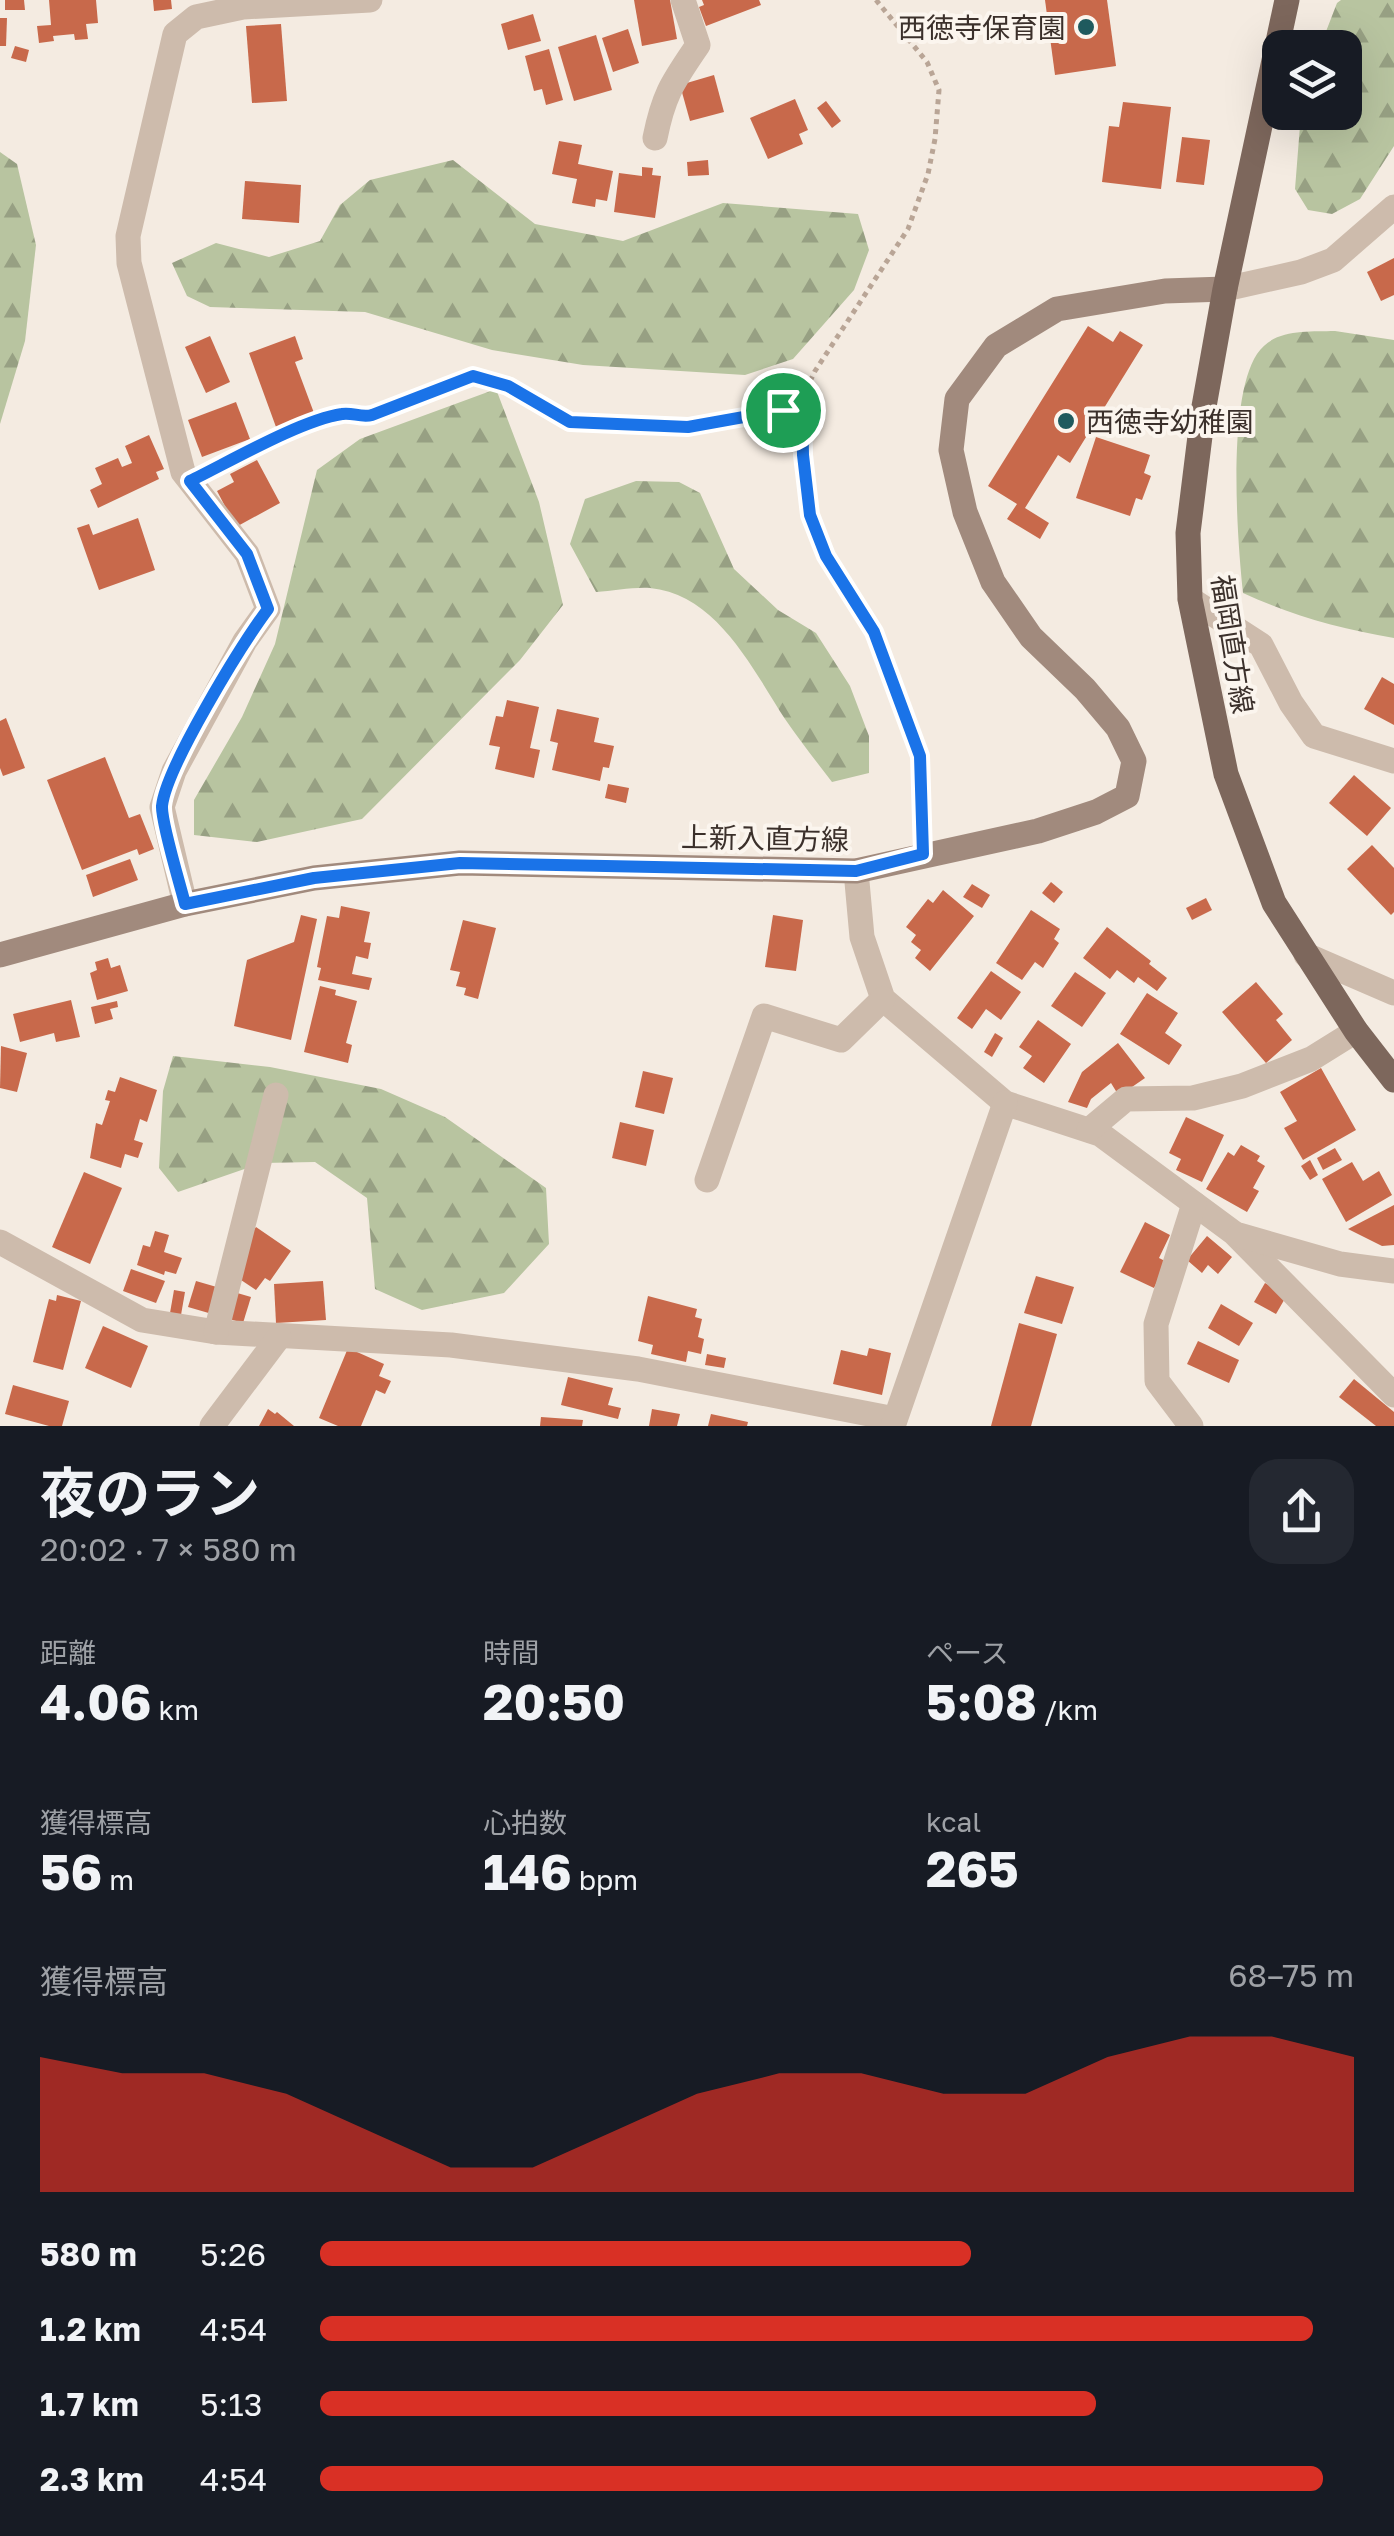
<!DOCTYPE html>
<html lang="ja">
<head>
<meta charset="utf-8">
<style>
  :root { --surface:#171b24; --page:#242831; --text:#f1f3f6; --muted:#9ea1a6; --accent:#d93025 }
  body { margin:0; font-family:"Golos Text","Noto Sans JP",sans-serif; background:var(--page); color:var(--text); height:100vh; display:flex; flex-direction:column; font-size:38px; white-space:nowrap }
  * { box-sizing:border-box; margin:0 }
  p { font-size:32px; color:var(--muted) }
  .icon { flex:none; width:55px; height:55px; fill:none; stroke:currentColor; stroke-width:2; stroke-linecap:round; stroke-linejoin:round }
  .map { position:relative; height:1426px; overflow:hidden }
  .sheet { display:flex; flex-direction:column; background:var(--surface); flex:1 }
  .sheet>* { flex:none }
  .buttons { position:absolute; left:1262px; top:30px; display:grid; gap:20px }
  .buttons a { display:grid; place-items:center; width:100px; height:100px; border-radius:20px; background:var(--surface); box-shadow:0 10px 40px #0002; font-size:50px }
  .pin { position:absolute; display:grid; place-items:center; width:85px; height:85px; color:#fff; margin:-42px; border:5px solid #fff; border-radius:50%; box-shadow:0 2px 10px #0007 }
  .round { display:grid; place-items:center; flex:none; width:105px; height:105px; border-radius:30px; background:var(--page) }
  .summary { display:flex; align-items:center; justify-content:space-between; height:170px; padding:0 40px }
  h1 { font-size:55px; font-weight:700; line-height:75px }
  .stats { display:grid; grid-template-columns:repeat(3,1fr); gap:15px; height:170px; padding:10px 40px }
  .stats div { display:grid; align-content:center }
  .stats b { font-size:50px; font-weight:700 }
  .stats small { font-size:28px; font-weight:400 }
  .stats p { font-size:28px }
  .chart { height:280px; padding:20px 40px }
  .chart p { display:flex; justify-content:space-between }
  .chart svg { width:100%; height:180px; margin-top:10px; fill:var(--accent); opacity:.7 }
  ul { padding:0 40px; list-style:none; font-size:32px }
  li { display:grid; grid-template-columns:160px 120px 1fr; align-items:center; height:75px }
  li i { height:25px; border-radius:12px; background:var(--accent) }
  .map>svg:first-child { display:block }
  .forest { fill:url(#forest-firs) }
  .building { fill:#c8694b }
  .lines { fill:none; stroke-linecap:round; stroke-linejoin:round }
  .path { stroke:#b9a596; stroke-width:5; stroke-dasharray:5 5; stroke-linecap:butt }
  .minor { stroke:#cdbbac; stroke-width:25 }
  .tertiary { stroke:#cdbbac; stroke-width:25 }
  .secondary { stroke:#a18a7d; stroke-width:25 }
  .primary { stroke:#7d675c; stroke-width:25 }
  .route-casing { stroke:#fff; stroke-width:20 }
  .route { stroke:#1a73e8; stroke-width:12 }
  .poi-dot { fill:#1f5a5e; stroke:#fbf5ee; stroke-width:4 }
  .labels { text-anchor:middle; dominant-baseline:central; stroke-width:8; stroke-linejoin:round; paint-order:stroke }
  .poi-label { font-size:28px; fill:#3b302b; stroke:#fbf5ee; text-anchor:end }
  .street-label { font-size:28px; fill:#3b302b; stroke:#fbf5ee }
</style>
</head>
<body>
<div class="map">
<svg width="1394" height="1426" viewBox="0 0 1394 1426">
  <defs>
    <pattern id="forest-firs" width="22" height="20" patternUnits="userSpaceOnUse" patternTransform="scale(2.5)"><rect width="22" height="20" fill="#b8c4a0"/><path d="M5 1l3.5 6h-7zM16 11l3.5 6h-7z" fill="#97a083"/></pattern>
  </defs>
  <rect width="100%" height="100%" fill="#f4ebe1"/>
  <!-- forest -->
  <g class="forest">
    <path d="M 1341,0 L 1394,0 L 1394,146 L 1360,199 L 1332,214 L 1308,210 L 1295,189 L 1301,113 L 1345,112 L 1345,48 L 1320,47 L 1337,3 Z"/>
    <path d="M 0,152 L 17,164 L 36,245 L 25,341 L 0,424 Z"/>
    <path d="M 453,160 L 535,224 L 623,241 L 723,203 L 858,214 L 869,250 L 854,290 L 793,359 L 745,375 L 583,365 L 492,350 L 365,312 L 210,307 L 187,296 L 172,263 L 216,243 L 269,257 L 320,241 L 340,205 L 370,180 Z"/>
    <path d="M 1335,331 L 1394,340 L 1394,638 C 1340,629 1293,616 1243,593 C 1237,537 1227,400 1257,354 C 1274,328 1308,332 1335,331 Z"/>
    <path d="M 496,389 L 539,502 L 563,605 L 520,660 L 362,819 L 257,842 L 194,835 L 194,800 L 242,717 L 275,644 L 317,470 L 360,439 Z"/>
    <path d="M 636,481 L 679,482 L 700,493 L 734,569 L 778,610 L 816,633 L 850,686 L 869,736 L 869,773 L 832,782 C 816,761 800,741 785,719 C 753,670 717,594 650,588 C 633,587 613,591 596,592 L 570,544 L 585,499 Z"/>
    <path d="M 173,1056 L 270,1067 L 381,1089 L 445,1117 L 546,1188 L 549,1244 L 504,1293 L 422,1310 L 375,1289 L 367,1198 L 315,1162 L 262,1163 L 178,1192 L 159,1168 L 163,1091 Z"/>
  </g>
  <!-- building -->
  <g class="building">
    <path d="M 5,0 L 24,0 L 25,10 L 5,10 Z"/>
    <path d="M 49,0 L 96,0 L 98,23 L 86,24 L 88,39 L 75,40 L 74,34 L 53,36 L 54,41 L 39,43 L 37,26 L 51,25 Z"/>
    <path d="M 153,0 L 171,0 L 172,9 L 154,11 Z"/>
    <path d="M 634,0 L 670,0 L 677,39 L 642,46 Z"/>
    <path d="M 702,0 L 759,0 L 761,5 L 706,26 L 699,7 L 704,5 Z"/>
    <path d="M 1045,0 L 1107,0 L 1116,66 L 1055,75 Z"/>
    <path d="M 533,14 L 541,41 L 508,50 L 501,24 Z"/>
    <path d="M 0,18 L 7,18 L 6,46 L 0,46 Z"/>
    <path d="M 281,24 L 287,101 L 252,103 L 246,26 Z"/>
    <path d="M 628,29 L 639,63 L 613,72 L 602,38 Z"/>
    <path d="M 596,35 L 612,90 L 574,101 L 558,47 Z"/>
    <path d="M 15,46 L 29,50 L 26,62 L 11,58 Z"/>
    <path d="M 549,49 L 563,100 L 546,105 L 542,89 L 534,91 L 525,56 Z"/>
    <path d="M 714,75 L 724,112 L 690,121 L 680,85 Z"/>
    <path d="M 795,99 L 808,130 L 799,134 L 803,144 L 768,159 L 750,118 Z"/>
    <path d="M 826,101 L 841,121 L 832,128 L 817,108 Z"/>
    <path d="M 1123,102 L 1171,107 L 1161,189 L 1102,182 L 1109,126 L 1119,127 Z"/>
    <path d="M 1182,137 L 1210,140 L 1204,185 L 1176,182 Z"/>
    <path d="M 559,141 L 582,145 L 578,164 L 613,171 L 607,201 L 596,199 L 595,207 L 572,203 L 577,179 L 552,174 Z"/>
    <path d="M 708,160 L 709,175 L 688,176 L 687,162 Z"/>
    <path d="M 642,167 L 653,168 L 652,175 L 661,176 L 655,218 L 614,212 L 619,173 L 642,176 Z"/>
    <path d="M 245,181 L 301,185 L 299,223 L 242,219 Z"/>
    <path d="M 1394,258 L 1394,295 L 1381,301 L 1367,272 Z"/>
    <path d="M 1088,326 L 1113,342 L 1120,331 L 1143,345 L 1070,463 L 1058,455 L 1025,508 L 1049,523 L 1040,539 L 1007,519 L 1017,504 L 988,486 Z"/>
    <path d="M 210,336 L 230,382 L 206,393 L 185,347 Z"/>
    <path d="M 295,336 L 303,359 L 295,362 L 314,413 L 276,427 L 249,353 Z"/>
    <path d="M 236,402 L 250,439 L 202,457 L 188,420 Z"/>
    <path d="M 149,435 L 164,469 L 156,472 L 159,479 L 98,508 L 90,490 L 102,484 L 95,468 L 118,458 L 122,467 L 132,463 L 125,446 Z"/>
    <path d="M 1096,437 L 1150,455 L 1144,473 L 1151,476 L 1142,500 L 1136,498 L 1130,516 L 1076,498 Z"/>
    <path d="M 257,460 L 280,503 L 236,527 L 217,491 L 234,482 L 230,474 Z"/>
    <path d="M 138,518 L 155,570 L 99,590 L 77,528 L 89,524 L 93,535 Z"/>
    <path d="M 1382,677 L 1394,684 L 1394,725 L 1364,709 Z"/>
    <path d="M 507,700 L 539,707 L 530,748 L 540,750 L 534,778 L 495,769 L 500,747 L 489,745 L 496,716 L 503,717 Z"/>
    <path d="M 557,709 L 599,718 L 594,742 L 614,746 L 609,768 L 603,767 L 600,781 L 552,770 L 558,743 L 550,741 Z"/>
    <path d="M 6,718 L 25,768 L 3,776 L 0,768 L 0,721 Z"/>
    <path d="M 105,757 L 129,818 L 140,814 L 154,849 L 139,855 L 137,849 L 82,870 L 47,780 Z"/>
    <path d="M 1354,775 L 1391,808 L 1367,836 L 1329,803 Z"/>
    <path d="M 608,784 L 629,788 L 626,803 L 605,798 Z"/>
    <path d="M 1372,845 L 1394,868 L 1394,912 L 1391,915 L 1347,869 Z"/>
    <path d="M 130,859 L 138,880 L 93,897 L 86,875 Z"/>
    <path d="M 1051,882 L 1063,892 L 1054,903 L 1042,893 Z"/>
    <path d="M 972,884 L 990,895 L 982,908 L 963,897 Z"/>
    <path d="M 943,890 L 974,916 L 930,971 L 915,958 L 921,950 L 911,942 L 916,935 L 906,927 L 928,899 L 933,903 Z"/>
    <path d="M 1206,898 L 1212,910 L 1192,920 L 1186,908 Z"/>
    <path d="M 341,906 L 370,912 L 364,942 L 371,943 L 368,959 L 356,956 L 352,974 L 372,978 L 369,990 L 318,980 L 321,968 L 317,967 L 327,916 L 339,918 Z"/>
    <path d="M 1031,910 L 1060,929 L 1054,939 L 1059,943 L 1043,968 L 1035,962 L 1022,980 L 996,963 Z"/>
    <path d="M 301,915 L 317,919 L 291,1040 L 234,1026 L 247,960 L 294,942 Z"/>
    <path d="M 773,915 L 803,920 L 796,971 L 765,967 Z"/>
    <path d="M 463,920 L 496,928 L 478,999 L 464,995 L 466,988 L 456,986 L 460,972 L 450,970 Z"/>
    <path d="M 1107,927 L 1151,961 L 1149,964 L 1167,978 L 1157,991 L 1138,977 L 1134,983 L 1117,970 L 1110,979 L 1083,958 Z"/>
    <path d="M 108,958 L 111,968 L 120,965 L 128,991 L 97,1000 L 90,973 L 97,970 L 95,962 Z"/>
    <path d="M 991,971 L 1021,992 L 1001,1020 L 986,1009 L 972,1029 L 957,1018 Z"/>
    <path d="M 1075,972 L 1106,993 L 1082,1027 L 1051,1006 Z"/>
    <path d="M 1256,982 L 1283,1014 L 1276,1020 L 1292,1040 L 1266,1063 L 1222,1012 Z"/>
    <path d="M 320,986 L 336,990 L 335,995 L 357,1001 L 346,1043 L 352,1045 L 348,1063 L 304,1052 Z"/>
    <path d="M 1147,993 L 1178,1013 L 1165,1033 L 1182,1045 L 1169,1065 L 1120,1034 Z"/>
    <path d="M 71,1000 L 80,1037 L 56,1042 L 54,1033 L 20,1042 L 13,1014 Z"/>
    <path d="M 117,1001 L 118,1007 L 110,1009 L 113,1019 L 95,1024 L 91,1007 Z"/>
    <path d="M 1038,1020 L 1071,1044 L 1044,1083 L 1023,1068 L 1032,1056 L 1019,1047 Z"/>
    <path d="M 995,1033 L 1003,1038 L 992,1057 L 984,1052 Z"/>
    <path d="M 1118,1043 L 1145,1078 L 1119,1096 L 1111,1083 L 1091,1099 L 1087,1108 L 1068,1102 L 1082,1072 Z"/>
    <path d="M 1,1046 L 27,1053 L 17,1092 L 0,1088 Z"/>
    <path d="M 1321,1068 L 1356,1130 L 1303,1160 L 1284,1128 L 1297,1121 L 1280,1092 Z"/>
    <path d="M 643,1071 L 673,1078 L 664,1114 L 635,1107 Z"/>
    <path d="M 120,1077 L 157,1090 L 147,1122 L 140,1119 L 134,1140 L 143,1143 L 138,1158 L 125,1154 L 121,1168 L 90,1158 L 96,1123 L 102,1125 L 110,1101 L 105,1100 L 108,1090 L 115,1092 Z"/>
    <path d="M 1186,1117 L 1224,1135 L 1202,1182 L 1176,1170 L 1181,1159 L 1169,1153 Z"/>
    <path d="M 620,1122 L 654,1130 L 646,1166 L 612,1158 Z"/>
    <path d="M 1241,1145 L 1260,1156 L 1257,1161 L 1265,1166 L 1253,1188 L 1259,1191 L 1247,1212 L 1206,1189 L 1228,1152 L 1234,1156 Z"/>
    <path d="M 1335,1148 L 1342,1160 L 1323,1170 L 1317,1158 Z"/>
    <path d="M 1310,1160 L 1318,1175 L 1310,1180 L 1301,1166 Z"/>
    <path d="M 1352,1162 L 1363,1181 L 1379,1171 L 1392,1195 L 1346,1222 L 1322,1179 Z"/>
    <path d="M 84,1172 L 122,1188 L 90,1264 L 52,1247 Z"/>
    <path d="M 1394,1205 L 1394,1245 L 1382,1246 L 1348,1229 Z"/>
    <path d="M 1145,1222 L 1170,1235 L 1159,1258 L 1167,1262 L 1154,1288 L 1120,1272 Z"/>
    <path d="M 256,1227 L 291,1251 L 270,1281 L 265,1278 L 256,1290 L 226,1270 Z"/>
    <path d="M 155,1231 L 169,1235 L 164,1252 L 182,1258 L 176,1274 L 165,1271 L 164,1275 L 137,1265 L 143,1245 L 150,1247 Z"/>
    <path d="M 1207,1236 L 1232,1257 L 1218,1274 L 1208,1265 L 1202,1273 L 1187,1260 Z"/>
    <path d="M 131,1269 L 165,1281 L 156,1303 L 123,1291 Z"/>
    <path d="M 1036,1276 L 1074,1287 L 1062,1324 L 1024,1313 Z"/>
    <path d="M 196,1281 L 251,1297 L 243,1323 L 188,1307 Z"/>
    <path d="M 323,1281 L 326,1320 L 276,1323 L 274,1284 Z"/>
    <path d="M 1265,1283 L 1287,1295 L 1276,1314 L 1254,1302 Z"/>
    <path d="M 174,1290 L 185,1292 L 181,1315 L 170,1313 Z"/>
    <path d="M 57,1295 L 81,1301 L 63,1370 L 33,1362 L 49,1299 L 56,1301 Z"/>
    <path d="M 648,1296 L 697,1309 L 695,1317 L 702,1319 L 698,1337 L 704,1339 L 701,1354 L 688,1351 L 686,1362 L 651,1354 L 653,1345 L 638,1341 Z"/>
    <path d="M 1221,1304 L 1253,1323 L 1239,1346 L 1208,1328 Z"/>
    <path d="M 1019,1323 L 1057,1334 L 1031,1426 L 991,1426 Z"/>
    <path d="M 103,1326 L 148,1346 L 131,1388 L 85,1368 Z"/>
    <path d="M 1198,1341 L 1239,1360 L 1229,1383 L 1187,1364 Z"/>
    <path d="M 348,1348 L 384,1364 L 379,1376 L 391,1381 L 385,1394 L 376,1390 L 361,1426 L 338,1426 L 319,1418 Z"/>
    <path d="M 869,1348 L 891,1353 L 882,1395 L 833,1384 L 841,1350 L 867,1356 Z"/>
    <path d="M 707,1354 L 726,1358 L 724,1368 L 705,1365 Z"/>
    <path d="M 568,1377 L 613,1388 L 608,1405 L 621,1408 L 618,1419 L 561,1405 Z"/>
    <path d="M 1354,1379 L 1394,1412 L 1394,1426 L 1376,1426 L 1339,1397 Z"/>
    <path d="M 13,1385 L 69,1401 L 62,1426 L 49,1426 L 5,1414 Z"/>
    <path d="M 268,1409 L 275,1414 L 277,1412 L 294,1426 L 259,1426 Z"/>
    <path d="M 652,1409 L 680,1414 L 677,1426 L 649,1426 Z"/>
    <path d="M 711,1414 L 748,1422 L 747,1426 L 708,1426 Z"/>
    <path d="M 541,1417 L 583,1420 L 582,1426 L 540,1426 Z"/>
  </g>
  <g class="lines">
    <!-- path -->
    <g class="path">
      <path d="M 876,0 L 927,62 L 939,90 L 935,139 L 928,174 L 908,229 L 815,371 L 802,398 L 803,455 L 810,515 L 825,556 L 874,632 L 920,757 L 922,832"/>
      <path d="M 210,471 C 249,453 300,421 341,414 C 352,412 361,418 372,415 L 473,376 L 508,386 L 570,422 L 688,427 L 783,410 L 802,403"/>
    </g>
    <!-- minor -->
    <g class="minor">
      <path d="M 655,138 C 664,93 673,82 698,45 L 683,0"/>
      <path d="M 1190,599 L 1261,645 L 1291,703 L 1314,736 L 1394,761"/>
      <path d="M 856,871 L 862,937 L 883,999 L 1005,1103 L 1100,1134 L 1234,1233 L 1394,1395"/>
      <path d="M 185,904 L 162,807 L 174,771 L 245,641 L 268,609 L 247,554 L 183,472 L 129,263 L 128,236 L 175,34 L 196,17 L 243,7 L 370,0"/>
      <path d="M 1306,955 L 1394,993"/>
      <path d="M 1089,1130 L 1126,1099 L 1193,1098 L 1242,1086 L 1311,1059 L 1356,1031"/>
      <path d="M 707,1180 L 764,1016 L 841,1040 L 883,999"/>
      <path d="M 1239,1235 L 1340,1264 L 1394,1271"/>
      <path d="M 0,1242 L 142,1320 L 216,1332 L 451,1345 L 638,1369 L 895,1419"/>
      <path d="M 216,1332 L 276,1095"/>
      <path d="M 212,1426 L 279,1337"/>
      <path d="M 893,1426 L 1005,1103"/>
      <path d="M 1191,1426 L 1157,1381 L 1156,1324 L 1194,1204"/>
    </g>
    <!-- tertiary -->
    <path class="tertiary" d="M 1225,289 L 1301,272 L 1333,260 L 1394,207"/>
    <!-- secondary -->
    <path class="secondary" d="M 0,955 L 185,904 L 314,878 L 460,863 L 856,871 L 1038,831 L 1096,812 L 1127,796 L 1134,761 L 1118,728 L 1085,689 L 1031,637 L 993,582 L 965,512 L 951,450 L 957,399 L 996,346 L 1057,309 L 1165,291 L 1225,289"/>
    <!-- primary -->
    <path class="primary" d="M 1287,0 L 1225,289 L 1203,412 L 1188,533 L 1190,599 L 1226,774 L 1274,903 L 1356,1031 L 1394,1080"/>
  </g>
  <g class="lines">
    <!-- route casing -->
    <g class="route-casing">
      <path id="route" d="M 473,376 L 508,386 L 570,422 L 688,427 L 783,410 L 802,403 L 803,455 L 810,515 L 826,556 L 874,632 L 920,756 L 923,854 L 856,871 L 460,863 L 314,878 L 185,904 C 180,884 161,822 162,806 C 166,767 242,644 268,609 L 247,554 L 190,481 C 229,462 301,420 342,414 C 352,412 361,418 372,415 Z"/>
    </g>
    <!-- route -->
    <use href="#route" class="route"/>
  </g>
  <!-- markers -->
  <g class="poi-dot">
    <circle cx="1086" cy="27" r="10"/>
    <circle cx="1066" cy="421" r="10"/>
  </g>
  <g class="labels">
    <!-- poi labels -->
    <g class="poi-label">
      <text x="1066" y="27">西徳寺保育園</text>
      <text x="1086" y="421" text-anchor="start">西徳寺幼稚園</text>
    </g>
    <!-- street labels -->
    <g class="street-label">
      <text transform="translate(1233 644) rotate(81)">福岡直方線</text>
      <text transform="translate(765 838) rotate(1)">上新入直方線</text>
    </g>
  </g>
</svg>
<div class="buttons">
<a><svg class="icon" aria-label="layers" viewBox="0 0 24 24"><path d="M12 4l9 5-9 5-9-5zM3 14l9 5 9-5"/></svg></a>
</div>
<div class="pin" style="left:783px;top:410px;background:#1e9e55"><svg class="icon" aria-label="arrive" viewBox="0 0 24 24"><path d="M6 21V4h12l-3 4 3 4H6"/></svg></div>
</div>
<section class="sheet">
<div class="summary"><div><h1>夜のラン</h1><p>20:02 · 7 × 580 m</p></div><a class="round"><svg class="icon" aria-label="share" viewBox="0 0 24 24"><path d="M12 15V3M7 8l5-5 5 5M5 13v7h14v-7"/></svg></a></div>
<div class="stats">
<div><p>距離</p><b>4.06<small> km</small></b></div>
<div><p>時間</p><b>20:50</b></div>
<div><p>ペース</p><b>5:08<small> /km</small></b></div>
</div>
<div class="stats">
<div><p>獲得標高</p><b>56<small> m</small></b></div>
<div><p>心拍数</p><b>146<small> bpm</small></b></div>
<div><p>kcal</p><b>265</b></div>
</div>
<div class="chart"><p><span>獲得標高</span>68–75 m</p>
<svg viewBox="0 0 160 44" preserveAspectRatio="none"><path d="M0 44V11L10 15L20 15L30 20L40 29L50 38L60 38L70 29L80 20L90 15L100 15L110 20L120 20L130 11L140 6L150 6L160 11V44z"/></svg>
</div>
<ul>
<li><b>580 m</b>5:26<i style="width:63%"></i></li>
<li><b>1.2 km</b>4:54<i style="width:96%"></i></li>
<li><b>1.7 km</b>5:13<i style="width:75%"></i></li>
<li><b>2.3 km</b>4:54<i style="width:97%"></i></li>
</ul>
</section>
</body>
</html>
